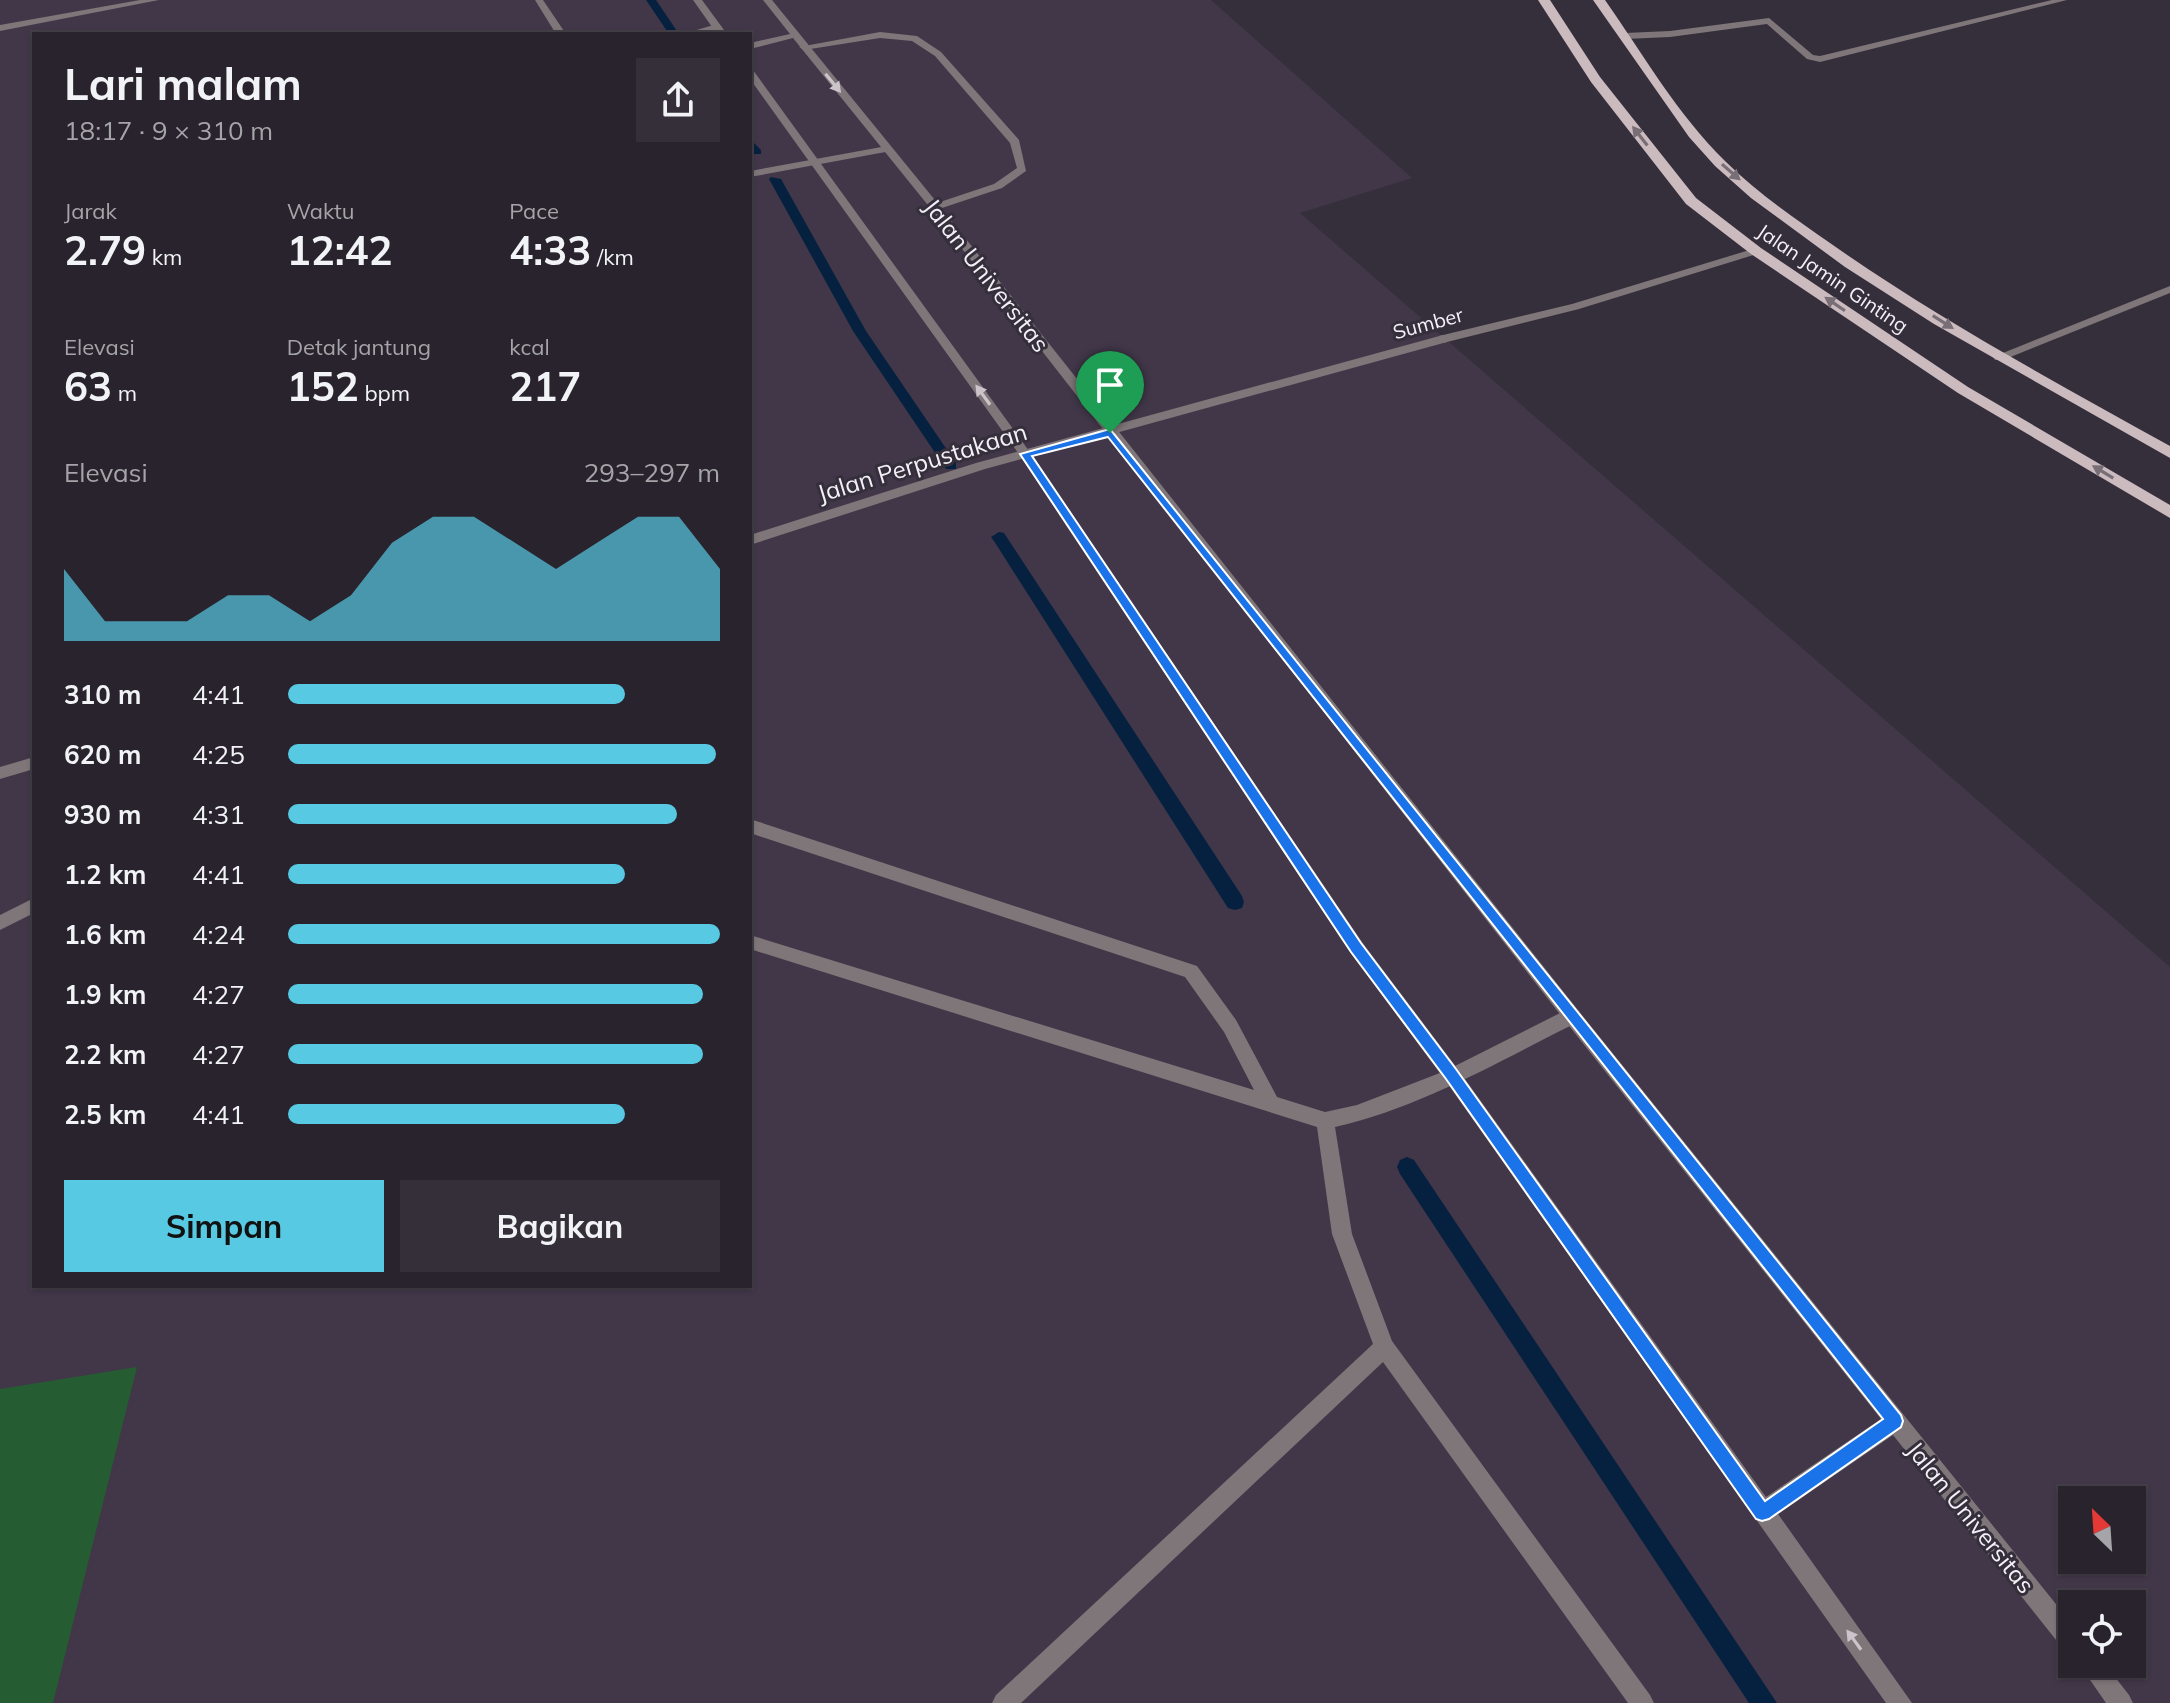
<!DOCTYPE html>
<html lang="id">
<head>
<meta charset="utf-8">
<style>
  :root { --surface:#28232c; --page:#342f38; --text:#f1f3f6; --muted:#a5a4a9; --line:#444048; --accent:#58c9e3 }
  body { margin:0; font-family:Mulish,sans-serif; background:var(--page); color:var(--text); height:100vh; display:flex; flex-direction:column; font-size:30px; white-space:nowrap }
  * { box-sizing:border-box; margin:0 }
  p { font-size:26px; color:var(--muted) }
  .icon { flex:none; width:44px; height:44px; fill:none; stroke:currentColor; stroke-width:2; stroke-linecap:round; stroke-linejoin:round }
  .map { position:relative; flex:1; overflow:hidden }
  .panel { position:absolute; left:32px; top:32px; width:720px; height:1256px; display:flex; flex-direction:column; background:var(--surface); border-radius:0px; box-shadow:0 2px 6px #0004,0 0 0 2px var(--line) }
  .panel>* { flex:none }
  .needle { width:52px; rotate:335deg }
  .buttons { position:absolute; left:2058px; top:1486px; display:grid; gap:16px }
  .buttons a { display:grid; place-items:center; width:88px; height:88px; border-radius:0px; background:var(--surface); box-shadow:0 2px 6px #0004,0 0 0 2px var(--line); font-size:40px }
  .pin { position:absolute; display:grid; place-items:center; width:68px; height:68px; color:#fff; margin:-82px -34px; border-radius:50% 50% 50% 0; rotate:-45deg; box-shadow:0 0 8px #0007 }
  .pin .icon { rotate:45deg }
  .round { display:grid; place-items:center; flex:none; width:84px; height:84px; border-radius:0px; background:var(--page) }
  .summary { display:flex; align-items:center; justify-content:space-between; height:136px; padding:0 32px }
  h1 { font-size:44px; font-weight:700; line-height:60px }
  .stats { display:grid; grid-template-columns:repeat(3,1fr); gap:12px; height:136px; padding:8px 32px }
  .stats div { display:grid; align-content:center }
  .stats b { font-size:40px; font-weight:700 }
  .stats small { font-size:22px; font-weight:400 }
  .stats p { font-size:22px }
  .chart { height:224px; padding:16px 32px }
  .chart p { display:flex; justify-content:space-between }
  .chart svg { width:100%; height:144px; margin-top:8px; fill:var(--accent); opacity:.7 }
  .primary-button { display:flex; gap:16px; margin-top:auto; padding:16px 32px }
  .primary-button a { flex:1; height:92px; border-radius:0px; background:var(--accent); color:#111; font-size:32px; font-weight:700; line-height:92px; text-align:center }
  .primary-button a+a { background:var(--page); color:var(--text) }
  ul { padding:0 32px; list-style:none; font-size:26px }
  li { display:grid; grid-template-columns:128px 96px 1fr; align-items:center; height:60px }
  li i { height:20px; border-radius:10px; background:var(--accent) }
  .map>svg:first-child { display:block }
  .built { fill:#413749; fill-rule:evenodd }
  .green { fill:#255c31 }
  .lines { fill:none; stroke-linecap:round; stroke-linejoin:round }
  .stream { fill:#062140; fill-rule:evenodd }
  .service { fill:#7e7678; fill-rule:evenodd }
  .minor { fill:#7e7678; fill-rule:evenodd }
  .primary { fill:#cbbabe; fill-rule:evenodd }
  .oneway { fill:#cbc5cb }
  .oneway2 { fill:#786e76 }
  .route { fill:#1a73e8; stroke:#fff; stroke-width:2; fill-rule:evenodd }
  .labels { text-anchor:middle; dominant-baseline:central; stroke-width:6; stroke-linejoin:round; paint-order:stroke }
  .far-street-label { font-size:20px; fill:#f4f0f8; stroke:#352f3b }
  .street-label { font-size:24px; fill:#f4f0f8; stroke:#352f3b }
</style>
</head>
<body>
<div class="map">
<svg width="2170" height="1703" viewBox="0 0 2170 1703">
  <rect width="100%" height="100%" fill="#352f3b"/>
  <!-- built -->
  <path class="built" d="M 0,0 L 1211,0 L 1412,178 L 1300,213 L 2170,967 L 2170,1703 L 0,1703 ZM 34,34 L 750,34 L 750,1286 L 34,1286 ZM 2072,1500 L 2132,1500 L 2132,1560 L 2072,1560 ZM 2072,1604 L 2132,1604 L 2132,1664 L 2072,1664 Z"/>
  <!-- green -->
  <path class="green" d="M 137,1367 L 53,1703 L 0,1703 L 0,1389 Z"/>
  <g class="lines">
    <!-- stream -->
    <g class="stream">
      <path d="M 646,0 L 656,0 L 679,34 L 669,34 Z"/>
      <path d="M 750,139 L 761,150 L 761,154 L 753,154 Z"/>
      <path d="M 771,177 L 781,179 L 866,331 L 956,463 L 956,469 L 946,469 L 853,331 L 769,179 Z"/>
      <path d="M 999,532 L 1004,533 L 1242,896 L 1244,902 L 1242,908 L 1235,910 L 1228,908 L 994,541 L 991,537 Z"/>
      <path d="M 1407,1157 L 1414,1160 L 1777,1703 L 1749,1703 L 1400,1174 L 1397,1167 L 1400,1160 Z"/>
    </g>
    <!-- service -->
    <g class="service">
      <path d="M 140,0 L 159,0 L 0,31 L 0,25 Z"/>
      <path d="M 535,0 L 543,0 L 566,34 L 556,34 Z"/>
      <path d="M 717,24 L 722,27 L 720,29 L 699,34 L 683,34 Z"/>
      <path d="M 880,32 L 917,36 L 941,52 L 1019,140 L 1026,171 L 1002,188 L 939,209 L 931,209 L 931,205 L 994,184 L 1017,168 L 1010,143 L 935,56 L 912,41 L 880,38 L 804,50 L 799,47 Z"/>
      <path d="M 887,146 L 892,149 L 891,151 L 750,177 L 750,171 Z"/>
      <path d="M 1443,335 L 1447,336 L 1447,342 L 985,469 L 750,545 L 750,535 L 976,463 Z"/>
      <path d="M 34,757 L 34,769 L 0,779 L 0,767 Z"/>
      <path d="M 750,819 L 1197,966 L 1236,1020 L 1277,1097 L 1325,1112 L 1357,1105 L 1445,1071 L 1566,1010 L 1572,1008 L 1578,1010 L 1581,1016 L 1578,1022 C 1499,1061 1422,1107 1335,1127 L 1352,1234 L 1392,1341 L 1650,1695 L 1654,1703 L 1628,1703 L 1383,1362 L 1021,1703 L 992,1703 L 996,1695 L 1373,1344 L 1332,1234 L 1317,1127 L 750,949 L 750,935 L 1254,1090 L 1224,1032 L 1185,977 L 750,833 Z"/>
      <path d="M 34,898 L 34,913 L 0,930 L 0,915 Z"/>
    </g>
    <!-- minor -->
    <g class="minor">
      <path d="M 693,0 L 702,0 L 727,34 L 717,34 Z"/>
      <path d="M 763,0 L 772,0 L 939,205 L 1578,1010 L 2072,1624 L 2072,1653 L 2064,1650 L 1893,1435 L 1778,1514 L 1912,1703 L 1886,1703 L 1445,1080 L 1350,952 L 1021,457 L 750,79 L 750,69 L 753,70 L 1029,451 L 1362,942 L 1457,1068 L 1766,1497 L 1881,1419 L 1566,1022 L 931,209 L 793,38 L 750,49 L 750,43 L 790,34 Z"/>
      <path d="M 2052,0 L 2067,0 L 1820,62 L 1807,59 L 1767,24 L 1670,37 L 1625,39 L 1620,36 L 1625,33 L 1670,31 L 1769,18 L 1813,55 L 1820,56 Z"/>
      <path d="M 1756,248 L 1761,251 L 1760,253 L 1579,309 L 1443,343 L 1437,339 L 1439,336 L 1572,304 Z"/>
      <path d="M 2170,286 L 2170,293 L 2003,360 L 1995,360 L 1993,357 Z"/>
      <path d="M 2079,1664 L 2105,1664 L 2129,1695 L 2133,1703 L 2106,1703 Z"/>
    </g>
    <!-- primary -->
    <g class="primary">
      <path d="M 1538,0 L 1550,0 L 1600,77 L 1696,198 L 1761,248 L 1968,387 L 2170,505 L 2170,518 L 1958,393 L 1751,254 L 1686,204 L 1591,82 Z"/>
      <path d="M 1593,0 L 1605,0 C 1643,54 1677,114 1725,161 C 1756,192 1794,218 1830,243 C 1938,319 2055,382 2170,446 L 2170,458 L 1934,324 L 1845,267 L 1751,198 L 1715,166 L 1689,137 Z"/>
    </g>
  </g>
  <!-- one-way arrows -->
  <defs><path id="oneway-solid" d="M-6-.8H1V-3.2L6.5 0L1 3.2V.8H-6Z" transform="scale(2)"/></defs>
  <g class="oneway">
    <use href="#oneway-solid" transform="translate(833 83) rotate(51)"/>
    <use href="#oneway-solid" transform="translate(983 395) rotate(-126)"/>
    <use href="#oneway-solid" transform="translate(1854 1640) rotate(-126)"/>
  </g>
  <g class="oneway2">
    <use href="#oneway-solid" transform="translate(1640 136) rotate(-128)"/>
    <use href="#oneway-solid" transform="translate(1731 172) rotate(41)"/>
    <use href="#oneway-solid" transform="translate(1835 304) rotate(-146)"/>
    <use href="#oneway-solid" transform="translate(1943 322) rotate(32)"/>
    <use href="#oneway-solid" transform="translate(2103 472) rotate(-149)"/>
  </g>
  <!-- route -->
  <path class="route" d="M 1110,429 L 1901,1415 L 1903,1421 L 1901,1427 L 1769,1519 L 1762,1521 L 1756,1519 L 1446,1079 L 1351,952 L 1020,454 ZM 1108,437 L 1883,1419 L 1765,1501 L 1456,1069 L 1361,943 L 1032,456 Z"/>
  <g class="labels">
    <!-- far-street labels -->
    <g class="far-street-label">
      <text transform="translate(1833 278) rotate(34)">Jalan Jamin Ginting</text>
      <text transform="translate(1428 323) rotate(-15)">Sumber</text>
    </g>
    <!-- street labels -->
    <g class="street-label">
      <text transform="translate(987 275) rotate(52)">Jalan Universitas</text>
      <text transform="translate(922 462) rotate(-17)">Jalan Perpustakaan</text>
      <text transform="translate(1971 1517) rotate(51)">Jalan Universitas</text>
    </g>
  </g>
</svg>
<div class="buttons">
<a><svg class="needle" viewBox="-14 -14 28 28"><path d="M0-13l5 13h-10z" fill="#e53935"/><path d="M0 13l5-13h-10z" fill="#a5a4a9"/></svg></a>
<a><svg class="icon" aria-label="locate" viewBox="0 0 24 24"><circle cx="12" cy="12" r="6"/><path d="M12 2v4M12 18v4M2 12h4M18 12h4"/></svg></a>
</div>
<div class="pin" style="left:1110px;top:433px;background:#1e9e55"><svg class="icon" aria-label="arrive" viewBox="0 0 24 24"><path d="M6 21V4h12l-3 4 3 4H6"/></svg></div>
<section class="panel">
<div class="summary"><div><h1>Lari malam</h1><p>18:17 · 9 × 310 m</p></div><a class="round"><svg class="icon" aria-label="share" viewBox="0 0 24 24"><path d="M12 15V3M7 8l5-5 5 5M5 13v7h14v-7"/></svg></a></div>
<div class="stats">
<div><p>Jarak</p><b>2.79<small> km</small></b></div>
<div><p>Waktu</p><b>12:42</b></div>
<div><p>Pace</p><b>4:33<small> /km</small></b></div>
</div>
<div class="stats">
<div><p>Elevasi</p><b>63<small> m</small></b></div>
<div><p>Detak jantung</p><b>152<small> bpm</small></b></div>
<div><p>kcal</p><b>217</b></div>
</div>
<div class="chart"><p><span>Elevasi</span>293–297 m</p>
<svg viewBox="0 0 160 44" preserveAspectRatio="none"><path d="M0 44V22L10 38L20 38L30 38L40 30L50 30L60 38L70 30L80 14L90 6L100 6L110 14L120 22L130 14L140 6L150 6L160 22V44z"/></svg>
</div>
<ul>
<li><b>310 m</b>4:41<i style="width:78%"></i></li>
<li><b>620 m</b>4:25<i style="width:99%"></i></li>
<li><b>930 m</b>4:31<i style="width:90%"></i></li>
<li><b>1.2 km</b>4:41<i style="width:78%"></i></li>
<li><b>1.6 km</b>4:24<i style="width:100%"></i></li>
<li><b>1.9 km</b>4:27<i style="width:96%"></i></li>
<li><b>2.2 km</b>4:27<i style="width:96%"></i></li>
<li><b>2.5 km</b>4:41<i style="width:78%"></i></li>
</ul>
<div class="primary-button"><a>Simpan</a><a>Bagikan</a></div>
</section>
</div>
</body>
</html>
